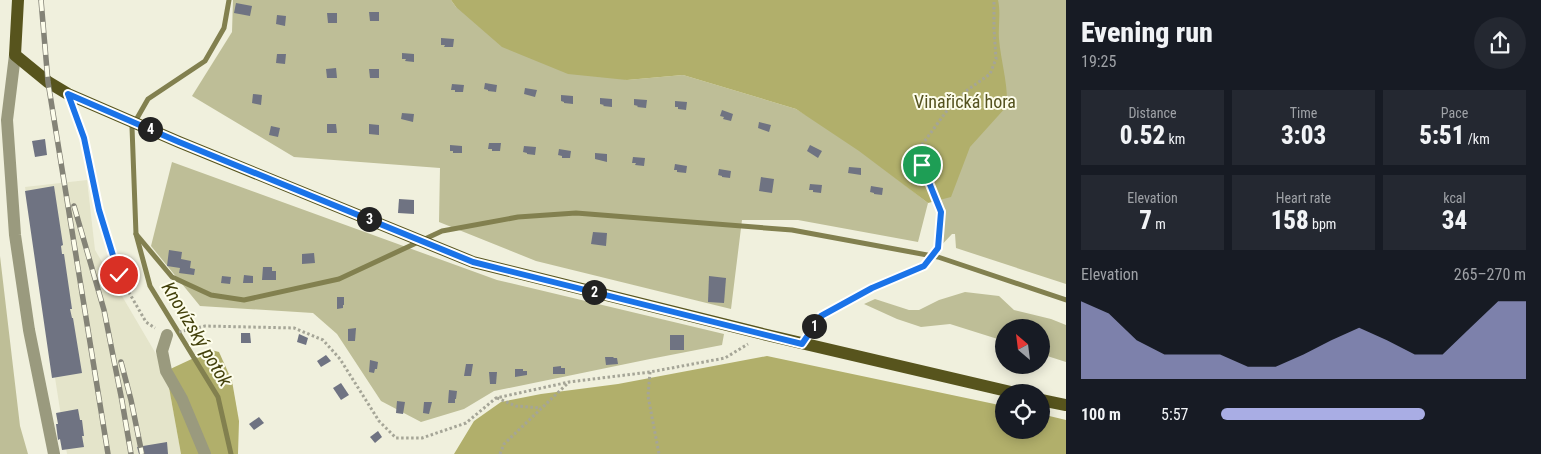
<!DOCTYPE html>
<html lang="en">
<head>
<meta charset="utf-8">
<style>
  :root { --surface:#171b24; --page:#242831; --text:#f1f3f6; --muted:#9ea1a6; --accent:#a9ade4 }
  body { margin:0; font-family:"Roboto Condensed",sans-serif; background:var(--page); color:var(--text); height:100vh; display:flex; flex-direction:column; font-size:19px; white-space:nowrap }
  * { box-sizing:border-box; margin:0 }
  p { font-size:16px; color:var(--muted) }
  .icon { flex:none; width:28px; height:28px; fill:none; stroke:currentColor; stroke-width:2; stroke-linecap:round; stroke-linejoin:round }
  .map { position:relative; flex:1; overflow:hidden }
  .side { display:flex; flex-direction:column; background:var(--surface); width:475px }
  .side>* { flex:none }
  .needle { width:32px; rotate:332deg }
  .controls { position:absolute; left:995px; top:319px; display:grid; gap:10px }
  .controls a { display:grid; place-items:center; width:55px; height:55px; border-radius:50%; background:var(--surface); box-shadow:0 2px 12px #0003; font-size:25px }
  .pin { position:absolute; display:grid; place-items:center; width:42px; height:42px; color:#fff; margin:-21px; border:2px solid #fff; border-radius:50%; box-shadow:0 1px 5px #0007 }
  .km { position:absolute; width:25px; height:25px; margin:-12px; border-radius:50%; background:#222; color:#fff; font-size:14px; line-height:25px; text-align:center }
  .round { display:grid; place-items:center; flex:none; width:52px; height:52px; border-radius:26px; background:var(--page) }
  .overview { display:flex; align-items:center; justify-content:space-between; height:85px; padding:0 15px }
  h1 { font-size:28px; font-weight:800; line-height:38px }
  .metrics { display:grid; grid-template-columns:repeat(3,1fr); gap:8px; height:85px; padding:5px 15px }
  .metrics div { display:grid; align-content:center; border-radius:0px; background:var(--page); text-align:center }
  .metrics b { font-size:25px; font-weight:800 }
  .metrics small { font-size:14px; font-weight:400 }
  .metrics p { font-size:14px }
  .chart { height:140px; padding:10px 15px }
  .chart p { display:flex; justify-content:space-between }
  .chart svg { width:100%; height:90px; margin-top:5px; fill:var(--accent); opacity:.7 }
  ul { padding:0 15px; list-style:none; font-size:16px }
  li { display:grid; grid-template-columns:80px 60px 1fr; align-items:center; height:38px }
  li i { height:12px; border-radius:6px; background:var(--accent) }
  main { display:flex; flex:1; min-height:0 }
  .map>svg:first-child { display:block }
  .built { fill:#e4e4ca }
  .green { fill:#bebe97 }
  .forest { fill:#b1af6b }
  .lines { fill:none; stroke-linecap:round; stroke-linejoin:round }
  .stream { stroke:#82804f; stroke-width:5 }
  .building { fill:#6f7382 }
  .path { stroke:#a5a597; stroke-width:3; stroke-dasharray:2.5 2.5; stroke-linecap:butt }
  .minor { stroke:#9a9a7e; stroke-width:12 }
  .major { stroke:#57541d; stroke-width:12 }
  .rail-casing { stroke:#848377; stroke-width:5.5 }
  .rail { stroke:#fdfdeb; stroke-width:4; stroke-dasharray:11; stroke-linecap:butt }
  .route-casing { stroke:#fff; stroke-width:10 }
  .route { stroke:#1a73e8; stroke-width:6 }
  .labels { text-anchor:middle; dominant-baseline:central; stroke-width:4; stroke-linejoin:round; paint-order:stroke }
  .park-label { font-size:18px; fill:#54521f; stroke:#fdfdeb }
  .water-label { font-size:19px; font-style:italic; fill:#43410b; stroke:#fdfdeb }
</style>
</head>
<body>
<main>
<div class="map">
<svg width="1066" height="454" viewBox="0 0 1066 454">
  <rect width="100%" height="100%" fill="#f0f0dd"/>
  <!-- built -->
  <path class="built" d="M 87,180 L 95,250 L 166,371 L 181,454 L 67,454 L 25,187 Z"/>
  <!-- green -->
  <g class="green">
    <path d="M 233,0 L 451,0 L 456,7 L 627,80 L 683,75 L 796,109 L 806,115 L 781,73 L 541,0 L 1066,0 L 1066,284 L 956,248 L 955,234 L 952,234 L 935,252 L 942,238 L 942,221 L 946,210 L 865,154 L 928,203 L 918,242 L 798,220 L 742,220 L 731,309 L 536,261 L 439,222 L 440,168 L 294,157 L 192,96 L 232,32 Z"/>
    <path d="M 172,162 L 497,280 L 724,334 L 722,345 L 650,359 L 494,391 L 464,409 L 421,422 L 381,401 L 337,334 L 313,313 L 200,306 L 151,246 Z"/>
    <path d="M 0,256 L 20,426 L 28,454 L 0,454 Z"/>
    <path d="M 965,292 L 999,296 L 1014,310 L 1051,319 L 1066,325 L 1066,362 L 1041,354 L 1041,328 L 1004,328 L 1004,341 L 950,324 L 921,327 L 897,319 L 864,304 L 875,299 L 909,310 L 919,310 L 939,300 Z"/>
  </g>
  <!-- forest -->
  <g class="forest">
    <path d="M 451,0 L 998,0 C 1001,13 998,26 999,39 C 1001,62 1008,83 1007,106 L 970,147 L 951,197 L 928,203 L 859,151 L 796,109 L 683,75 L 627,80 L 568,74 L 502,47 L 456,7 Z"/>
    <path d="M 211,350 L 219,352 L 232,381 L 239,421 L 238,454 L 181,454 L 166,371 Z"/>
    <path d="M 767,356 L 1004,406 L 1004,430 L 1041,430 L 1041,414 L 1066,420 L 1066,454 L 454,454 L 474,421 L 501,402 L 541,394 L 618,384 Z"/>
  </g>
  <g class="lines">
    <!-- stream -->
    <g class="stream">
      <path d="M 229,0 L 224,28 L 205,61 L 148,99 L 132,127 L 136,234 L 150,286 L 218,397 L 231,454"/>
      <path d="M 136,234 L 172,277 L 211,295 L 244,300 L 339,279 L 442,231 L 518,217 L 576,213 L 792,230 L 938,257 L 1066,300"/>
    </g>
  </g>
  <!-- building -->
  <g class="building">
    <path d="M 236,3 L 252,6 L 250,16 L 234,13 Z"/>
    <path d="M 369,12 L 379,12 L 379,21 L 370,21 Z"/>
    <path d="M 327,13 L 337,13 L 337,23 L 328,23 Z"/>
    <path d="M 277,15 L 286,16 L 285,26 L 276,24 Z"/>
    <path d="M 441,38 L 454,39 L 453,47 L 444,47 L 445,45 L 441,45 Z"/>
    <path d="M 402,53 L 414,54 L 414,62 L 405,61 L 406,59 L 402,59 Z"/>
    <path d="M 277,54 L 286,54 L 285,64 L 276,63 Z"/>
    <path d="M 336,68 L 337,78 L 327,78 L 326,69 Z"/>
    <path d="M 369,69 L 379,69 L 379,78 L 370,78 Z"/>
    <path d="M 485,83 L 497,85 L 496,92 L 488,91 L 488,90 L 484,89 Z"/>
    <path d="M 452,84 L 464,85 L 463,92 L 455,92 L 455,90 L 451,90 Z"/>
    <path d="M 525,88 L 537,90 L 535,97 L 524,94 Z"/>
    <path d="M 253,94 L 262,95 L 261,105 L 252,103 Z"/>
    <path d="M 561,95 L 573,96 L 573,104 L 564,103 L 564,102 L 561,101 Z"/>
    <path d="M 600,98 L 612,99 L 612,107 L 603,106 L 604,105 L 600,104 Z"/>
    <path d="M 634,99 L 647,100 L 646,108 L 637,107 L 638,106 L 634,105 Z"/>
    <path d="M 675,101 L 687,102 L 686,110 L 678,109 L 678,107 L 675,107 Z"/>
    <path d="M 722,110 L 733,114 L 731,121 L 723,119 L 724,117 L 720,116 Z"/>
    <path d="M 402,113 L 414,114 L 413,122 L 401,119 Z"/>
    <path d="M 759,122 L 771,125 L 769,132 L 758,128 Z"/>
    <path d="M 327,124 L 336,124 L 337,133 L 327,133 Z"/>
    <path d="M 369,124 L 379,125 L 379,135 L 369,134 Z"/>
    <path d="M 271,126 L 280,128 L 278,137 L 269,135 Z"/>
    <path d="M 45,139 L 47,155 L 35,157 L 32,141 Z"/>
    <path d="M 489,143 L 501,143 L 500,151 L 492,151 L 492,149 L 488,149 Z"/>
    <path d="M 450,145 L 462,146 L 462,153 L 453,153 L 453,151 L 450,151 Z"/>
    <path d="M 810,145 L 822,151 L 818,158 L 807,151 Z"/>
    <path d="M 524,146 L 536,147 L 535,155 L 527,154 L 527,153 L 523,152 Z"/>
    <path d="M 559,149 L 571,151 L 570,158 L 562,158 L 562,156 L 558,155 Z"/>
    <path d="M 595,153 L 607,154 L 607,162 L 595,159 Z"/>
    <path d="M 633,157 L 645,158 L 644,166 L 635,165 L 636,163 L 632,163 Z"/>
    <path d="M 675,164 L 687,166 L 686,173 L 677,172 L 677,170 L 674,170 Z"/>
    <path d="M 849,167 L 861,168 L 861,175 L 848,173 Z"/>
    <path d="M 719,169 L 731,171 L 730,178 L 722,177 L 722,176 L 718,175 Z"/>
    <path d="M 761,177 L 774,179 L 772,193 L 759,191 Z"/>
    <path d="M 810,184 L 822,185 L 821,193 L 813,192 L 813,190 L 809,190 Z"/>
    <path d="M 54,186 L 63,245 L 61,246 L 62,254 L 64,254 L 72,309 L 70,309 L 72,318 L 73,318 L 82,373 L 52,378 L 25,191 Z"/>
    <path d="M 871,186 L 883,188 L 882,195 L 874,194 L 874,193 L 870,192 Z"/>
    <path d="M 399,199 L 414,200 L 414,214 L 398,213 Z"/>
    <path d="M 593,232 L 607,233 L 606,246 L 591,244 Z"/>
    <path d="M 169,250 L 182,252 L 181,259 L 191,261 L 190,268 L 195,269 L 194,275 L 179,273 L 180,268 L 167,266 Z"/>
    <path d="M 314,253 L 315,263 L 302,264 L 302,254 Z"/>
    <path d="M 263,267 L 272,267 L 272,271 L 276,271 L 276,280 L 262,280 Z"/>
    <path d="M 244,275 L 253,276 L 253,283 L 243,283 Z"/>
    <path d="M 222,276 L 231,277 L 230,284 L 221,283 Z"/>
    <path d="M 709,276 L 726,278 L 724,303 L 708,302 Z"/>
    <path d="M 337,297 L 344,297 L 344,305 L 343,305 L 343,308 L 337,309 Z"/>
    <path d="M 356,328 L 355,341 L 348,341 L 348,329 Z"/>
    <path d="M 241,333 L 250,333 L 251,343 L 241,343 Z"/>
    <path d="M 299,334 L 308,338 L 306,345 L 297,342 Z"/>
    <rect x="670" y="335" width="14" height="15"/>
    <path d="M 326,355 L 331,361 L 321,367 L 317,361 Z"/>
    <path d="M 605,357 L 613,357 L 614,358 L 617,358 L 618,364 L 606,365 Z"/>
    <path d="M 370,360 L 378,362 L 377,369 L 375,369 L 374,373 L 369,372 Z"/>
    <path d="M 466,364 L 473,364 L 471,376 L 464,376 Z"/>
    <path d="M 561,366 L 561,368 L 565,368 L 565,374 L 553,374 L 553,367 Z"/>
    <path d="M 515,369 L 523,369 L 523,371 L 527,371 L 527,375 L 515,377 Z"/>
    <path d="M 489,372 L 497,372 L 496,384 L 490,384 Z"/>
    <path d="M 341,383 L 349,395 L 341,400 L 333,388 Z"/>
    <path d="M 449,390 L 457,391 L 456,399 L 455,399 L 455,403 L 448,403 Z"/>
    <path d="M 397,401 L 405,402 L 403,414 L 396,413 Z"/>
    <path d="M 424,402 L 432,402 L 429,414 L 423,413 Z"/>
    <path d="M 78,409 L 80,420 L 82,420 L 84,436 L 82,436 L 84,447 L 62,450 L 60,439 L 58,440 L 56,424 L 58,424 L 56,413 Z"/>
    <path d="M 259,417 L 264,423 L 254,430 L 249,424 Z"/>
    <path d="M 378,431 L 382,437 L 375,443 L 370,437 Z"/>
    <path d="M 167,442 L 168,454 L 139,454 L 137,447 Z"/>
  </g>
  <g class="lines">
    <!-- path -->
    <g class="path">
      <path d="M 74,111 L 84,138 L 99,210 L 119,275 L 146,322 L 155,328"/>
      <path d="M 179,332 L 205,326 L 294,328 L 323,340 L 340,359 L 379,421 L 396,438 L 422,438 L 466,423 L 496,398 L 569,382 L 650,372 L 725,358 L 748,344"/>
      <path d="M 810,333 L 821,316 L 872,288 L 924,266 L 938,248 L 941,211 L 922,165 L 921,146 L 946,112 L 966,91 L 990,74 L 996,59 L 994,29 L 994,0"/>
      <path d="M 650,372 L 648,396 L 659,454"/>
      <path d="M 497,398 L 516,406 L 541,408"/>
      <path d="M 500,454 L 504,444 L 569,382"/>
    </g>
    <!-- minor -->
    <g class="minor">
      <path d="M 15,55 L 7,120 L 15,235 L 29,330 L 54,454"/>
      <path d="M 167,335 L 162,351 L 166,371 L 182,399 L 205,454"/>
    </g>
    <!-- major -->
    <g class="major">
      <path d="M 18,0 L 15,55 L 48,82 L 68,94 L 179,142 L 473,262 L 763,334 L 1011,392"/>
      <path d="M 1041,400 L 1066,405"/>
    </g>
    <!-- rail casing -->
    <g class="rail-casing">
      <g id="rail">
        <path d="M 41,0 L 48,82 L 108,454"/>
        <path d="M 74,206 L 104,310 L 122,401 L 131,454"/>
        <path d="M 121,362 L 131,400 L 142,454"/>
      </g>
    </g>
    <!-- rail -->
    <use href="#rail" class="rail"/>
  </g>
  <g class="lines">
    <!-- route casing -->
    <g class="route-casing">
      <path id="route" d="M 119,275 L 99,210 L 84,138 L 68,94 L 179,142 L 473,262 L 802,344 L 821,316 L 872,288 L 924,266 L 938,248 L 941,212 L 922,165"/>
    </g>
    <!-- route -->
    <use href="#route" class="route"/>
  </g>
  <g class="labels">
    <!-- park labels -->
    <g class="park-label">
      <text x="965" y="101">Vinařická hora</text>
    </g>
    <!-- water labels -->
    <g class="water-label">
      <text transform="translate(197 334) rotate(59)">Knovízský potok</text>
    </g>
  </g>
</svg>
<div class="controls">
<a><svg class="needle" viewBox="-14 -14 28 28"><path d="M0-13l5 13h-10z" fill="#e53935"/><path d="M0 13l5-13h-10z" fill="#9ea1a6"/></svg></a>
<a><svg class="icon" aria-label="locate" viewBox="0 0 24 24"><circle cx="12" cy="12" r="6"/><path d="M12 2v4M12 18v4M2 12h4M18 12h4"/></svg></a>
</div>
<div class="pin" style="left:922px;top:165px;background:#1e9e55"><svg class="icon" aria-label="arrive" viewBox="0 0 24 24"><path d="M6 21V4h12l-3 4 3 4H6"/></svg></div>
<div class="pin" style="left:119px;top:275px;background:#d93025"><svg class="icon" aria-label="check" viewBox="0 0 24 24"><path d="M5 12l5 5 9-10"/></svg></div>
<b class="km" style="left:814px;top:326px">1</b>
<b class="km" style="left:594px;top:292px">2</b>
<b class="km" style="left:369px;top:219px">3</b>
<b class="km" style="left:150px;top:129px">4</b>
</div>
<section class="side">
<div class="overview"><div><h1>Evening run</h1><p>19:25</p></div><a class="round"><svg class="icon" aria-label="share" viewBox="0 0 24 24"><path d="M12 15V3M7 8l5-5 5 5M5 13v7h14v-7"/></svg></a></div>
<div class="metrics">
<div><p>Distance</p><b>0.52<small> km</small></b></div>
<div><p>Time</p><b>3:03</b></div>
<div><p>Pace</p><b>5:51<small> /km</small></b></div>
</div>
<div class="metrics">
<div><p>Elevation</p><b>7<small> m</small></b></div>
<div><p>Heart rate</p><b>158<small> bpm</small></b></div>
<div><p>kcal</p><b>34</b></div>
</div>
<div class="chart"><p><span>Elevation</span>265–270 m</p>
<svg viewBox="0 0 160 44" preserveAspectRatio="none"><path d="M0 44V6L10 12L20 25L30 32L40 32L50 32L60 38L70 38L80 32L90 25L100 19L110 25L120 32L130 32L140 19L150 6L160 6V44z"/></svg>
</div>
<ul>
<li><b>100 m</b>5:57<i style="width:67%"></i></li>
</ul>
</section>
</main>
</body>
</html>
